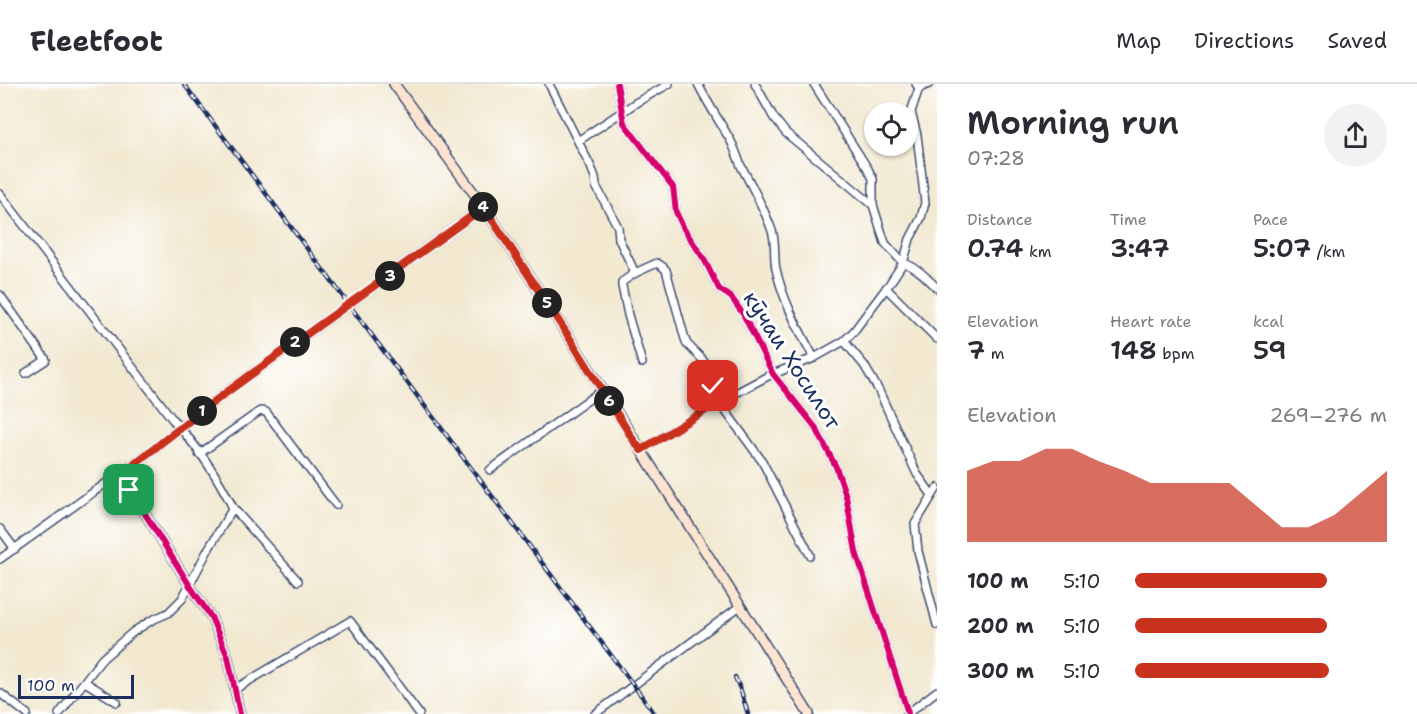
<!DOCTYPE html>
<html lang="en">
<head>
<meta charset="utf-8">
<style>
  :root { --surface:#fff; --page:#f2f2f3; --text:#2b2b33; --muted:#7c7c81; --line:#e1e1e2; --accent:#c8321e }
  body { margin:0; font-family:"Shantell Sans",sans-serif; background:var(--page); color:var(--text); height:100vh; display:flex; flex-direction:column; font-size:22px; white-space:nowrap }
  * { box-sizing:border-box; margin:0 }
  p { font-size:20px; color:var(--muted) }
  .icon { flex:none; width:33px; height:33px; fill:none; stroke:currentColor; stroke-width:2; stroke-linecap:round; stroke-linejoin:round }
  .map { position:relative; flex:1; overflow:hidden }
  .sheet { display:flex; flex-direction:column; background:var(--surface); width:480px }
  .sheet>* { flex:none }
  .fabs { position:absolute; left:864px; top:18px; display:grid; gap:12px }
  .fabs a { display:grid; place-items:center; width:54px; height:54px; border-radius:50%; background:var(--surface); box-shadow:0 2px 4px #0004; font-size:30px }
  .scale { position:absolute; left:18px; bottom:15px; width:116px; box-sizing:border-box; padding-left:6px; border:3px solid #1b2f5e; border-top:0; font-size:16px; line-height:21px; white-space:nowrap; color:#1b2f5e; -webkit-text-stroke:4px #fff; paint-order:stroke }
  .pin { position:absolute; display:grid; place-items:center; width:51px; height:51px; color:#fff; margin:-26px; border-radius:12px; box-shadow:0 3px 9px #0006 }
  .km { position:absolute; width:30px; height:30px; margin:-15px; border-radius:50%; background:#222; color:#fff; font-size:16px; line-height:30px; text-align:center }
  .round { display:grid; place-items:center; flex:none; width:63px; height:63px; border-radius:32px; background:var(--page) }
  .overview { display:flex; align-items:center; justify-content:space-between; height:102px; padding:0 30px }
  h1 { font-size:33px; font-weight:600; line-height:45px }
  .stats { display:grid; grid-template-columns:repeat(3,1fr); gap:9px; height:102px; padding:6px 30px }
  .stats div { display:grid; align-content:center }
  .stats b { font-size:26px; font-weight:600 }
  .stats small { font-size:16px; font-weight:400 }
  .stats p { font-size:16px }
  .chart { height:168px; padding:12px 30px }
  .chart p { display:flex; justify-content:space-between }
  .chart svg { width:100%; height:108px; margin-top:6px; fill:var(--accent); opacity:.7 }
  ul { padding:0 30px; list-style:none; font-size:20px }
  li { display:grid; grid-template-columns:96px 72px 1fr; align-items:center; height:45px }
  li i { height:15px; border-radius:8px; background:var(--accent) }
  header { display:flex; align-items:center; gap:36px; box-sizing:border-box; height:84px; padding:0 30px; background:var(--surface); border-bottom:2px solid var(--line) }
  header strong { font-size:28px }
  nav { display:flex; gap:33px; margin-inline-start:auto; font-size:21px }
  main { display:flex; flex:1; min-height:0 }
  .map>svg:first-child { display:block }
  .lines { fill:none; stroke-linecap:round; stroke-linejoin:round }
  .minor-casing { stroke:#3b4b6f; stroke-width:10 }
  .tertiary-casing { stroke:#3b4b6f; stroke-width:11 }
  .secondary-casing { stroke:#3b4b6f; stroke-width:12 }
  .minor { stroke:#fff; stroke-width:7 }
  .tertiary { stroke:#fff; stroke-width:8 }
  .secondary { stroke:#fde4d0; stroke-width:9 }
  .rail-casing { stroke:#1b2f5e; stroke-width:4.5 }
  .rail { stroke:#fff; stroke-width:2; stroke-dasharray:7; stroke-linecap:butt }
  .cycleway-casing { stroke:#fff; stroke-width:10 }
  .cycleway { stroke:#d6006c; stroke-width:6 }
  .route-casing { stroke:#fff; stroke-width:12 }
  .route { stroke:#c8321e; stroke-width:8 }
  .labels { text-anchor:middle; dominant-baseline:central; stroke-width:6; stroke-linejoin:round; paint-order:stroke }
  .street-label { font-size:22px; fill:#1b2f5e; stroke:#fff }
</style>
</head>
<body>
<header>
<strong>Fleetfoot</strong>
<nav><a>Map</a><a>Directions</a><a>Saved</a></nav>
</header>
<main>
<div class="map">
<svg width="937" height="630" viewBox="0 0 937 630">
  <rect width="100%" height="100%" fill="#fff"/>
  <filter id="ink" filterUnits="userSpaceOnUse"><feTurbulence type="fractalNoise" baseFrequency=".0167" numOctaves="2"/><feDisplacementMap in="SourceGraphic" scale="12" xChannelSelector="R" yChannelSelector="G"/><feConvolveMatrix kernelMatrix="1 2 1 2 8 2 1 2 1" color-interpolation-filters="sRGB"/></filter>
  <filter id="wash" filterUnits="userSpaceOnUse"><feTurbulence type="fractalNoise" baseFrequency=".008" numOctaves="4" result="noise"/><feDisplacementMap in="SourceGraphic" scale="24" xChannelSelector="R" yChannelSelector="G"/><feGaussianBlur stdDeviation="1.35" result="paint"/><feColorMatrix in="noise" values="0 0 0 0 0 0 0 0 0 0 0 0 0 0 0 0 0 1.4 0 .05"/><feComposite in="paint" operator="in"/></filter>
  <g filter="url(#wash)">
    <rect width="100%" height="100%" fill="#f2e8d0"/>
  </g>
  <g filter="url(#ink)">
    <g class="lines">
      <!-- minor casing -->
      <g class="minor-casing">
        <g id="minor">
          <path d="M 549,0 L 591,83 L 595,93 L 596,102 L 618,143 L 619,155 L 635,189 L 622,198 L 622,202 L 628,231 L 642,279"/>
          <path d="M 617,0 L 624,39 L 673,103 L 676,128 L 684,145 L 704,175 L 719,205 L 731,213 L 743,230 L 773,290 L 816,344 L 836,383 L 846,412 L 856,468 L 908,629"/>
          <path d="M 698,0 C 707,18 718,35 728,52 C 734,61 737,72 741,82 C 752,102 763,122 771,144 C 777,158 773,171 776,185 C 783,217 799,246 814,274"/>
          <path d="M 755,0 L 774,34 L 786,49 L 873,121"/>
          <path d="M 916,0 L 919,4 L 911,28 L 917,51 L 925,119 L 921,134 L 910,155 L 903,179 C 916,182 928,195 937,204"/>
          <path d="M 919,4 L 929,0"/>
          <path d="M 578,57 L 637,18 L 669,0"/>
          <path d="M 0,110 L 173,336 C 197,362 218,393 233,424 L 209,464 L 182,515 L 168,529 L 152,536 L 133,548 L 102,575 L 59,630"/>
          <path d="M 635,189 L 657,179 L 663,183 L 666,186 L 685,255 L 687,260 L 702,275 L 708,285 L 712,293 L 713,302 L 719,318 L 762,377 L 810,471"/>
          <path d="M 886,204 L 937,255"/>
          <path d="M 0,211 L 46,276 L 26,289"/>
          <path d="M 844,257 L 864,281 L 878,305 L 917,390 L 932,411"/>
          <path d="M 641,366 L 719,318 L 768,292 L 814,274 L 844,257 L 854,247 L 890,199 L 903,179 L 885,159 L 873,121 L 873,95 L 868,85 L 814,0"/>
          <path d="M 199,370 L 260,327 L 266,328 L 336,421"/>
          <path d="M 490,386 L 602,306"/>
          <path d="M 937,404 L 915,440 L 918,467 L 937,541"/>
          <path d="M 233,424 L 298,497"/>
          <path d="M 0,445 L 15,465"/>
          <path d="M 0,475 L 130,382"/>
          <path d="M 85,598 L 117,618"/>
          <path d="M 235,605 L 350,537 L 419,630"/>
          <path d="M 0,609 L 27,630"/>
          <path d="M 595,630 L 740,522"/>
          <path d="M 907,630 L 937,607"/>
        </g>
      </g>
      <!-- tertiary casing -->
      <g class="tertiary-casing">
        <path id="tertiary" d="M 240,630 L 228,573 L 211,533 L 190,502 L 142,425 L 129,407 L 125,393 C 133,377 148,371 161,359 C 178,346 194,333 211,320 C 301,253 393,189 484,123"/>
      </g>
      <!-- secondary casing -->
      <g class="secondary-casing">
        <path id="secondary" d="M 394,0 L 484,123 L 567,250 L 809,630"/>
      </g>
      <!-- minor -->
      <use href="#minor" class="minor"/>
      <!-- tertiary -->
      <use href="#tertiary" class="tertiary"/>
      <!-- secondary -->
      <use href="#secondary" class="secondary"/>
      <!-- rail casing -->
      <g class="rail-casing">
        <g id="rail">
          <path d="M 184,0 L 655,630"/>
          <path d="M 735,593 L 741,607 L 748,630"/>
        </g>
      </g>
      <!-- rail -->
      <use href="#rail" class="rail"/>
      <!-- cycleway casing -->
      <g class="cycleway-casing">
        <g id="cycleway">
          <path d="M 617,0 L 624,39 L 673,103 L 676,128 L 684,145 L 704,175 L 719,205 L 731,213 L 743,230 L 773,290 L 816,344 L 836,383 L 846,412 L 856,468 L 908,629"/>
          <path d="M 240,630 L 228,573 L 211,533 L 190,502 L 142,425 L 129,407 L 125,393 C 133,377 148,371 161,359 C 178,346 194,333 211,320 C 301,253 393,189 484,123"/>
        </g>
      </g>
      <!-- cycleway -->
      <use href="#cycleway" class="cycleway"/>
    </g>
  </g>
  <g class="lines" filter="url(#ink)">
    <!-- route casing -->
    <g class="route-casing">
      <path id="route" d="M 129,406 L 125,393 C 133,377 148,371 161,359 C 178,346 194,333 211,320 C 301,253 393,189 484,123 L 567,250 L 634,357 L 641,366 L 719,318 L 713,302"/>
    </g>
    <!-- route -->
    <use href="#route" class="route"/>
  </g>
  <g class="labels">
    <!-- street labels -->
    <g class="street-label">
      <text transform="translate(792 276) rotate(57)">кӯчаи Хосилот</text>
    </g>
  </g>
</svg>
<div class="fabs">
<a><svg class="icon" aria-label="locate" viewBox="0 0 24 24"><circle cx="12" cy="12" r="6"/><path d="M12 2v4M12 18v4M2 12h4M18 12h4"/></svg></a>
</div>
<div class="scale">100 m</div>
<div class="pin" style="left:129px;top:406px;background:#1e9e55"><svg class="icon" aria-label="arrive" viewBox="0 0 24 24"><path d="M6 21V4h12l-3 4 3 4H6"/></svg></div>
<div class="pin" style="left:713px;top:302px;background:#d93025"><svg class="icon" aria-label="check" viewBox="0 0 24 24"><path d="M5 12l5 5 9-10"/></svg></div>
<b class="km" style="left:202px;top:327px">1</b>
<b class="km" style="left:295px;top:258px">2</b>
<b class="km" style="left:390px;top:192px">3</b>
<b class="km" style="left:483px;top:123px">4</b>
<b class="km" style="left:547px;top:219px">5</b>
<b class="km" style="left:609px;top:317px">6</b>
</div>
<section class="sheet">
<div class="overview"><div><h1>Morning run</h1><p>07:28</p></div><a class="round"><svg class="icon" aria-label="share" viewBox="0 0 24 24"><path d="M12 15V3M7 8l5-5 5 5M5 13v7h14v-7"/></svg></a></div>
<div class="stats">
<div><p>Distance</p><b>0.74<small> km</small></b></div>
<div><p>Time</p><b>3:47</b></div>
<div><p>Pace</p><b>5:07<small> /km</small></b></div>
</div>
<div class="stats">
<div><p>Elevation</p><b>7<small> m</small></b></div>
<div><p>Heart rate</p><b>148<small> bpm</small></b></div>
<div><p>kcal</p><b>59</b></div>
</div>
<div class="chart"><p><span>Elevation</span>269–276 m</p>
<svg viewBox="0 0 160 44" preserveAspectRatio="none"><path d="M0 44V15L10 11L20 11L30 6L40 6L50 11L60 15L70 20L80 20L90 20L100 20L110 29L120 38L130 38L140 33L150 24L160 15V44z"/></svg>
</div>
<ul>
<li><b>100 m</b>5:10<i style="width:76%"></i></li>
<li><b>200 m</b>5:10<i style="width:76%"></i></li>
<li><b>300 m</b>5:10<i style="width:77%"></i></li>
</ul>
</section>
</main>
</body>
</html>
